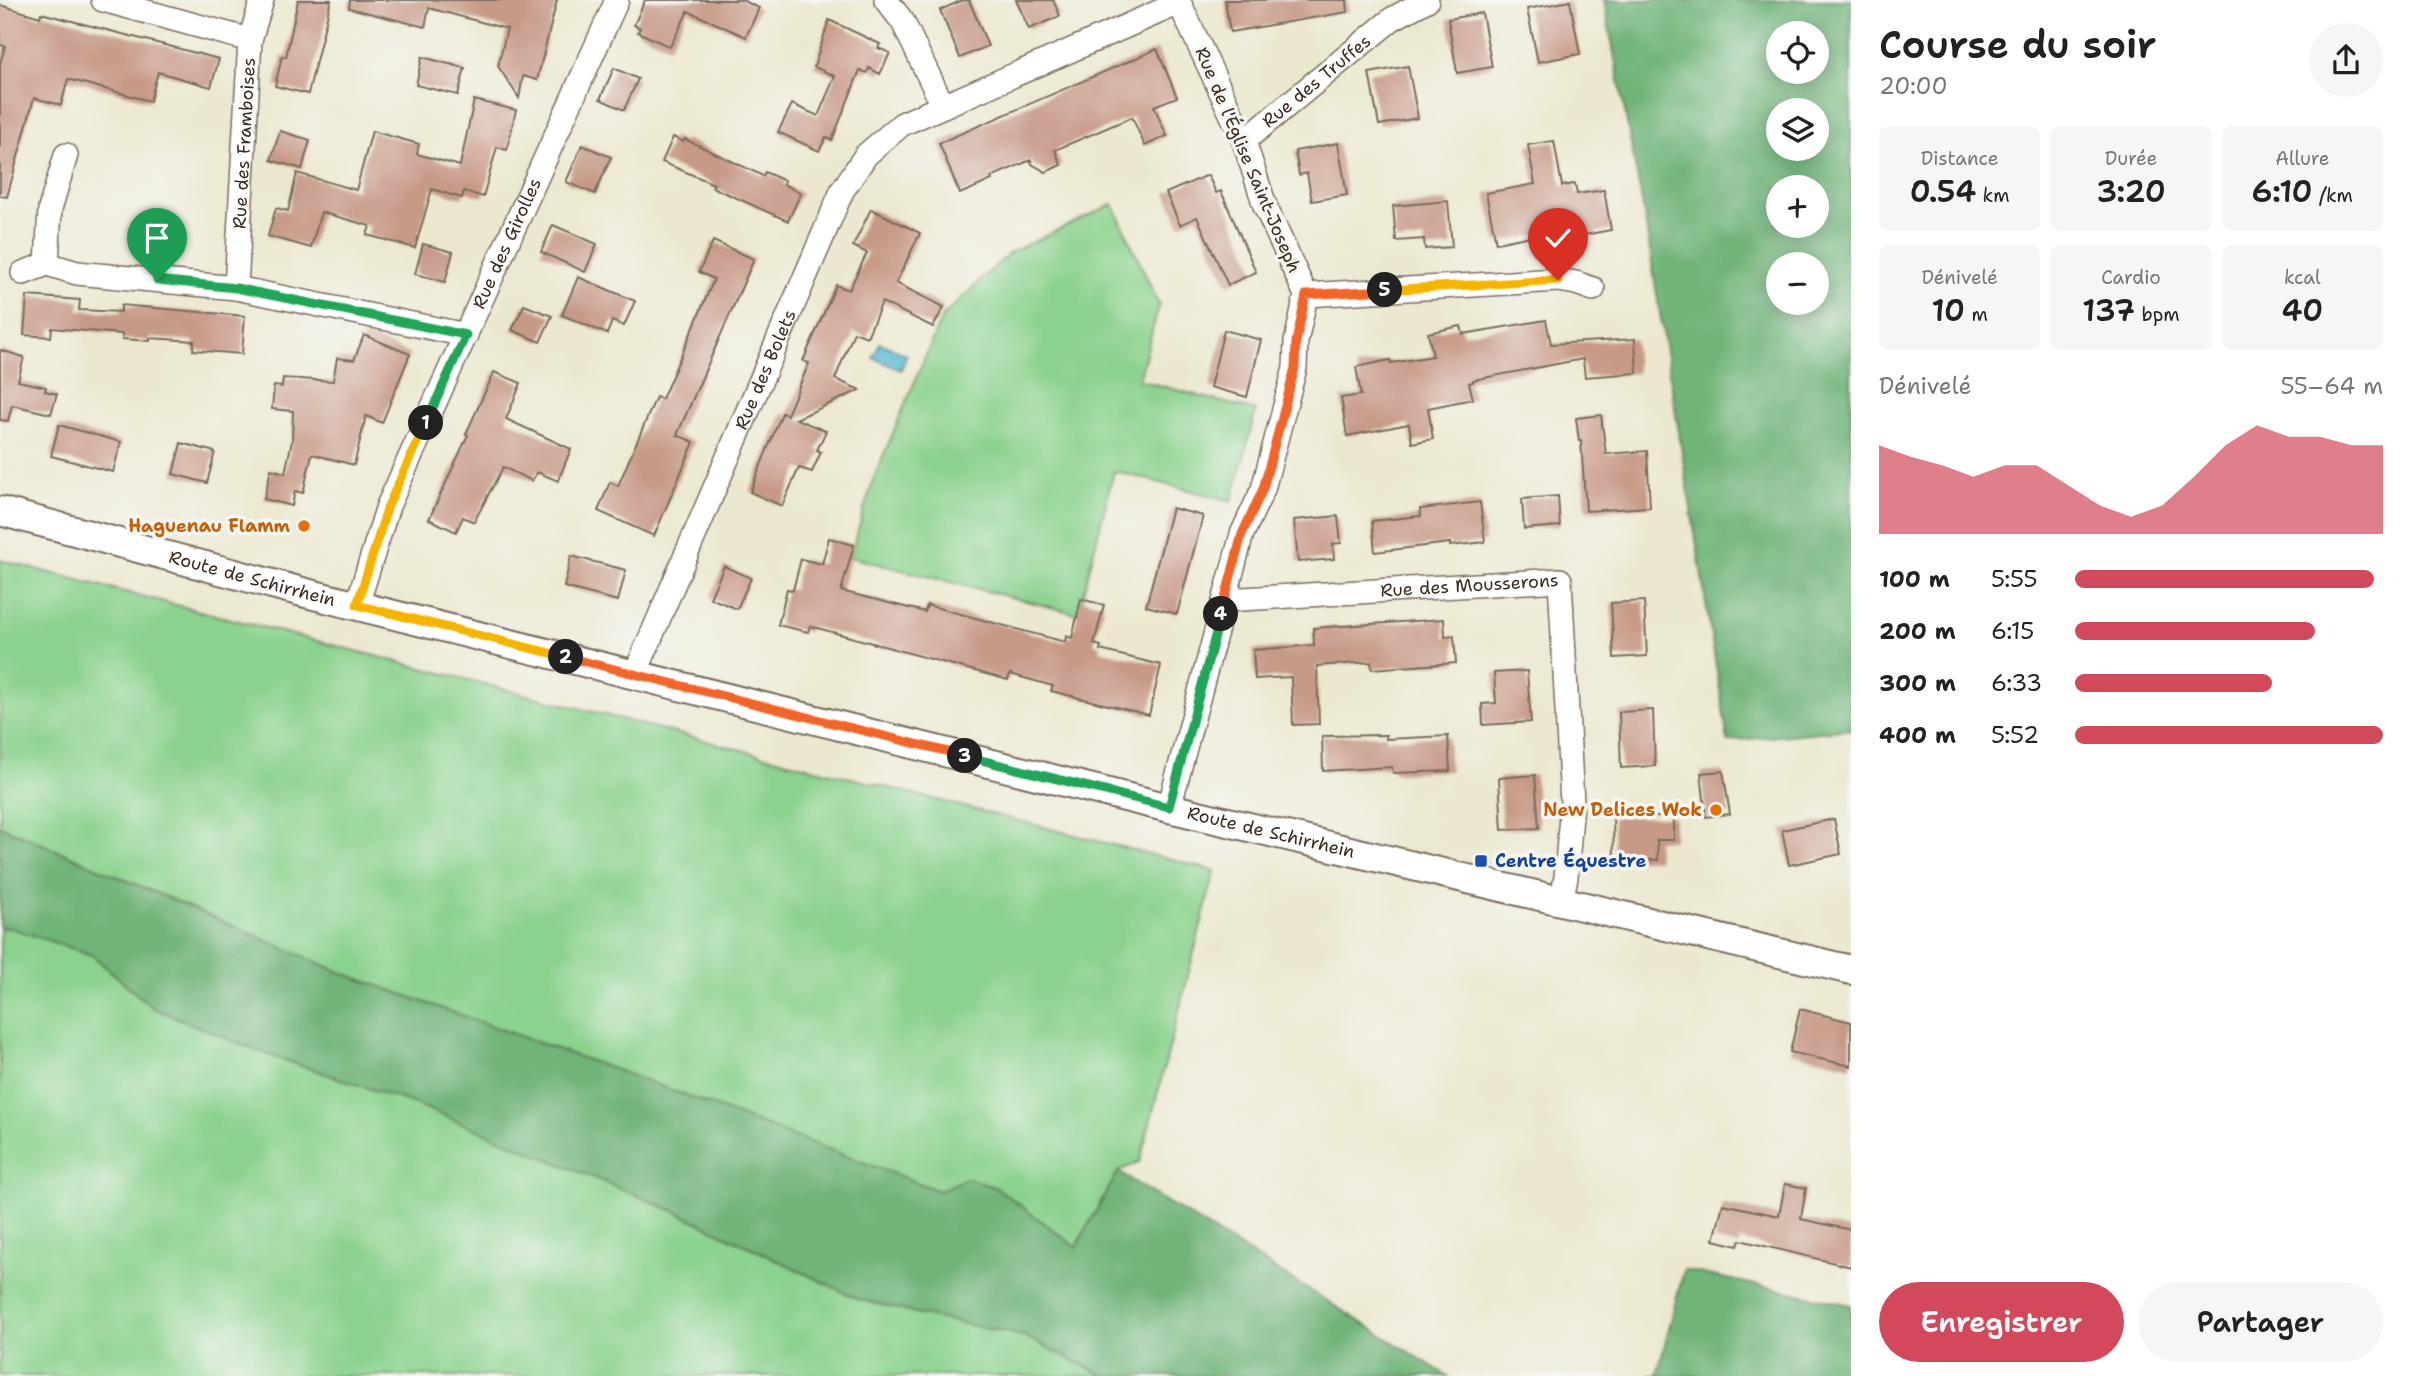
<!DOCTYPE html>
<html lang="fr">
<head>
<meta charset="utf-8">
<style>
  :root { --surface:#fff; --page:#f6f6f6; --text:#222; --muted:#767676; --accent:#d1495b }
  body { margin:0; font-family:"Shantell Sans",sans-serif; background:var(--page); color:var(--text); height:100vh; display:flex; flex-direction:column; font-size:26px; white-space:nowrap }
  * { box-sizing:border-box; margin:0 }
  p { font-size:23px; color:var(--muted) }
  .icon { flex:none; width:38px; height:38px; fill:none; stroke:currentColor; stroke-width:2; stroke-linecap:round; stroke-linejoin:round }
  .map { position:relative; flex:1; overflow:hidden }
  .details { display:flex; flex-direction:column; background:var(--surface); width:560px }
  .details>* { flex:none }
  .controls { position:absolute; left:1766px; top:21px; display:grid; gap:14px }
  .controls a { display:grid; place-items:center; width:63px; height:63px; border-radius:50%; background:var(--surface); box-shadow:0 4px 18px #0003; font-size:35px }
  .pin { position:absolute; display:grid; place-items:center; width:60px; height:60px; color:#fff; margin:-72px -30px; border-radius:50% 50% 50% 0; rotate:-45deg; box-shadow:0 0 7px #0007 }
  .pin .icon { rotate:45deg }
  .km { position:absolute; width:35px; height:35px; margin:-18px; border-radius:50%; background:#222; color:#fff; font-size:19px; line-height:35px; text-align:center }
  .round { display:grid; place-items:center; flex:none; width:74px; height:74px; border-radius:37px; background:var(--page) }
  .summary { display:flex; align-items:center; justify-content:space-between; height:119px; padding:0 28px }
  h1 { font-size:38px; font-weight:600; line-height:52px }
  .metrics { display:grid; grid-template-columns:repeat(3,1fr); gap:10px; height:119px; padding:7px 28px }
  .metrics div { display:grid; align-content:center; border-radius:10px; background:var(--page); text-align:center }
  .metrics b { font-size:30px; font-weight:600 }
  .metrics small { font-size:19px; font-weight:400 }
  .metrics p { font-size:19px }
  .chart { height:196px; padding:14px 28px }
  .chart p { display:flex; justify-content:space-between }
  .chart svg { width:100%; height:126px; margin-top:7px; fill:var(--accent); opacity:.7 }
  .action { display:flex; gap:14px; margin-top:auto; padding:14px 28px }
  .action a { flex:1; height:80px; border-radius:42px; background:var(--accent); color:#fff; font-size:28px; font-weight:600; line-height:80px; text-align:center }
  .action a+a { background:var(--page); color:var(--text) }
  ul { padding:0 28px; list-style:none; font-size:23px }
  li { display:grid; grid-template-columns:112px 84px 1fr; align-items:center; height:52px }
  li i { height:18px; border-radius:9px; background:var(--accent) }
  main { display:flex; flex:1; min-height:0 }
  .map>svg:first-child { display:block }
  .green { fill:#8ad28e; stroke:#627e56; stroke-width:2 }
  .forest { fill:#6fb479; stroke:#556f4c; stroke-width:2; fill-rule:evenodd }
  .water { fill:#53b7d1; stroke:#477078; stroke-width:2 }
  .building { fill:#c79987 }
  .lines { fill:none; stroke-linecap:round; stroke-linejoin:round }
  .minor-casing { stroke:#796c5c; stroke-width:26 }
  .tertiary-casing { stroke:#796c5c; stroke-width:32 }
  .minor { stroke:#fff; stroke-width:23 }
  .tertiary { stroke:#fff; stroke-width:28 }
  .split-1-casing { stroke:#fff; stroke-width:14 }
  .split-2-casing { stroke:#fff; stroke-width:14 }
  .split-3-casing { stroke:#fff; stroke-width:14 }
  .split-4-casing { stroke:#fff; stroke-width:14 }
  .split-5-casing { stroke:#fff; stroke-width:14 }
  .split-6-casing { stroke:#fff; stroke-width:14 }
  .split-1 { stroke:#22a559; stroke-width:9 }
  .split-2 { stroke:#f5b400; stroke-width:9 }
  .split-3 { stroke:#f0652b; stroke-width:9 }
  .split-4 { stroke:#22a559; stroke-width:9 }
  .split-5 { stroke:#f0652b; stroke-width:9 }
  .split-6 { stroke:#f5b400; stroke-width:9 }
  .food-dot { fill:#e8710a; stroke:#f6f6f2; stroke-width:2.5 }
  .transit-dot { fill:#1a4fb4; stroke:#f6f6f2; stroke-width:2.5 }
  .labels { text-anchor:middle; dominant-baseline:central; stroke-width:7; stroke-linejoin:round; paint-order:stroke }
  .street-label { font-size:18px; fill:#3b2a1e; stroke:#f6f6f2 }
  .food-label { font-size:18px; font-weight:bold; fill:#c56008; stroke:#f6f6f2; text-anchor:end }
  .transit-label { font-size:18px; font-weight:bold; fill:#164399; stroke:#f6f6f2; text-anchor:start }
</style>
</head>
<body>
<main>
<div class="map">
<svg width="1851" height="1376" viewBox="0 0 1851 1376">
  <rect width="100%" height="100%" fill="#f6f6f2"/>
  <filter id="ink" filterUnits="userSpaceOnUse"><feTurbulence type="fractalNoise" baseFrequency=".0143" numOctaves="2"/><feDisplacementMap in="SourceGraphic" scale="14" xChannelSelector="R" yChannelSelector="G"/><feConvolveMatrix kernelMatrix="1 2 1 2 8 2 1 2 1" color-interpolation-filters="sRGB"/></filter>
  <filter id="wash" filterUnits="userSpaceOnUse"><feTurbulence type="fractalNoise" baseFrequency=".00686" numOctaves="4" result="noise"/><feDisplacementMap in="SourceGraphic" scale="28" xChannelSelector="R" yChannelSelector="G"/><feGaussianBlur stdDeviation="1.57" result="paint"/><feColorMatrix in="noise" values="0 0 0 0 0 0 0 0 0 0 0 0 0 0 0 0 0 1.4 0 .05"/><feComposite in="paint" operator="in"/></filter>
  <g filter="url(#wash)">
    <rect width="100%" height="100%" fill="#ece8d0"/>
    <!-- green -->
    <g class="green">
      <path d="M 1113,204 L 1159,305 L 1139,380 L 1256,411 L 1232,501 L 1114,471 L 1078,614 L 850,557 L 873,480 L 942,317 L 1009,253 Z"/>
      <path d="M 0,560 L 1215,871 L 1140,1161 L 1118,1172 L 1076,1247 L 997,1188 L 966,1178 L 940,1191 L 644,1080 L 342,973 L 0,826 Z"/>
      <path d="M 0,927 L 11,928 L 92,955 L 153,1008 L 263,1053 L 413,1103 L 679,1213 L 858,1299 L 927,1316 L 1024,1336 L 1105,1376 L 0,1376 Z"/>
    </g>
    <!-- forest -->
    <g class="forest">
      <path d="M 1604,0 L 1851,0 L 1851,729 L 1728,741 L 1644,213 ZM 1778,33 L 1816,33 L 1816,72 L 1778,72 ZM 1778,110 L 1816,110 L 1816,149 L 1778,149 ZM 1778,187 L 1816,187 L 1816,226 L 1778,226 ZM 1778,264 L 1816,264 L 1816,303 L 1778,303 Z"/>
      <path d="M 0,826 L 342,973 L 644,1080 L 939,1191 L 966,1178 L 997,1188 L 1076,1247 L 1118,1172 L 1448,1376 L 1105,1376 L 1024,1336 L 927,1316 L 858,1299 L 679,1213 L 413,1103 L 263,1053 L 153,1008 L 92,955 L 11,928 L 0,927 Z"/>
      <path d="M 1684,1270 L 1851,1305 L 1851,1376 L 1647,1376 L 1657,1375 Z"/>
    </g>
    <!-- water -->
    <path class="water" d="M 880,343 L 907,355 L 901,370 L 873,358 Z"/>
    <g id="blocks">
      <!-- building -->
      <g class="building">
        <path d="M 298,0 L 331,0 L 308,94 L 275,86 L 282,56 L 286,57 Z"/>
        <path d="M 350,0 L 557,0 L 537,80 L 523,76 L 519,98 L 498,66 L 507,29 L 429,8 L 425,27 L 349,8 Z"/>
        <path d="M 645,0 L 742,0 L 759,8 L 746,37 L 688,11 L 670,47 L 638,32 L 640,28 L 634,25 Z"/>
        <path d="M 963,0 L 969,0 L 988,46 L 960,58 L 940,10 Z"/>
        <path d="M 1016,0 L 1053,0 L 1060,16 L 1029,29 Z"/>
        <path d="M 1225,0 L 1347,0 L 1348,12 L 1230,32 Z"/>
        <path d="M 1570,1 L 1580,54 L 1538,62 L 1527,9 Z"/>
        <path d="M 0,5 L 40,17 L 41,13 L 219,59 L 211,87 L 158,72 L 150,101 L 68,79 L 61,105 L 34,98 L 7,197 L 0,196 L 0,64 L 5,46 L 0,45 Z"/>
        <path d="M 1482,13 L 1492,67 L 1457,73 L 1448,19 Z"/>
        <path d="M 829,20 L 880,44 L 878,48 L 890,53 L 880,74 L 869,68 L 867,73 L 860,70 L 832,140 L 826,137 L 819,151 L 778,132 L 792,104 L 818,116 L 835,76 L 814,67 Z"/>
        <path d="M 1157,49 L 1177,97 L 1154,106 L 1167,136 L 1145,146 L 1132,117 L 1055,150 L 1061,165 L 1046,172 L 1032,164 L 1031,160 L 991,177 L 992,180 L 960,194 L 939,143 Z"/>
        <path d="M 422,57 L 465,68 L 458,95 L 416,85 Z"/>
        <path d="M 1408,66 L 1418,118 L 1379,125 L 1369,73 Z"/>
        <path d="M 614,68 L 638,79 L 624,110 L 600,99 Z"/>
        <path d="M 474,100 L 516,110 L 507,150 L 497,147 L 483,197 L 464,191 L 462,198 L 432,189 L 415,248 L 367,235 L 370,226 L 321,212 L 311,248 L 268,236 L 276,208 L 288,211 L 297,173 L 356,190 L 372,131 L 419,144 L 417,154 L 460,166 Z"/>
        <path d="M 280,131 L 310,140 L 302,169 L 271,160 Z"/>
        <path d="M 673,137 L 683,142 L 685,139 L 763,176 L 765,172 L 785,181 L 783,184 L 801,193 L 788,221 L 712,187 L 714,184 L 662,162 Z"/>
        <path d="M 1554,141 L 1562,186 L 1575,184 L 1577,194 L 1604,190 L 1611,230 L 1563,239 L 1561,230 L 1496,243 L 1486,193 L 1535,184 L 1528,145 Z"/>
        <path d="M 1338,143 L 1347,195 L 1312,201 L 1307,173 L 1299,175 L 1295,151 Z"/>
        <path d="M 582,145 L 611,157 L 595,194 L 566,182 Z"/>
        <path d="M 1208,175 L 1216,193 L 1221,191 L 1256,272 L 1228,285 L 1197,217 L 1180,225 L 1166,193 Z"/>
        <path d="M 1448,201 L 1452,247 L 1425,249 L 1424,239 L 1396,241 L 1393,206 Z"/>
        <path d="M 871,209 L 920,233 L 896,283 L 944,307 L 933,327 L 882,302 L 867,337 L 854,332 L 835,379 L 860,390 L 796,419 L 826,431 L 817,450 L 821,452 L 812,472 L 799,468 L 782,506 L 750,492 L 782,413 L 787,415 L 809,363 L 803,361 L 836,285 L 849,290 L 867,253 L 853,246 Z"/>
        <path d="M 553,225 L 597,244 L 585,272 L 541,252 Z"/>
        <path d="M 713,241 L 754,259 L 677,435 L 694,442 L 654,536 L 598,511 L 610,482 L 618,486 L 656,397 L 662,399 L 694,326 L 714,279 L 699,272 Z"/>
        <path d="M 423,244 L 453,252 L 445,282 L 415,274 Z"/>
        <path d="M 578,277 L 635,301 L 624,326 L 612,321 L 607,334 L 562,315 Z"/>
        <path d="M 27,296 L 80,300 L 79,310 L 121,312 L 121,305 L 245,316 L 242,354 L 193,350 L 194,341 L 150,338 L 150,341 L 122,339 L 122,334 L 52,328 L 51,337 L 24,335 Z"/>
        <path d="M 524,305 L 552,316 L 540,342 L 512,330 Z"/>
        <path d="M 1546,320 L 1551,344 L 1635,339 L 1637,373 L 1585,377 L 1583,359 L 1473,380 L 1473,382 L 1469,383 L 1473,399 L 1428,408 L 1433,439 L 1412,443 L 1409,424 L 1347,436 L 1341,398 L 1361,395 L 1356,367 L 1390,360 L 1391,363 L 1433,356 L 1428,333 L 1461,326 L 1463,334 Z"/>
        <path d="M 1224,330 L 1261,340 L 1247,397 L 1210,387 Z"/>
        <path d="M 364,335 L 410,354 L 382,423 L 366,416 L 354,465 L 312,454 L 303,493 L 295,491 L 292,506 L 264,499 L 271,469 L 285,473 L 292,441 L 293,411 L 272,409 L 274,386 L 282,387 L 283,378 L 333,381 L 337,358 L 354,360 Z"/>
        <path d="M 0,350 L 24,357 L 18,381 L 46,387 L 45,391 L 57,394 L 51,414 L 12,405 L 8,421 L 0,420 Z"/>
        <path d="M 494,372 L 521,383 L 506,419 L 571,449 L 558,481 L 537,472 L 532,481 L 503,467 L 474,522 L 463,517 L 456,532 L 429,519 L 468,435 L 466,434 Z"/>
        <path d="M 1601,415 L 1606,454 L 1647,451 L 1650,507 L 1586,511 L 1581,441 L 1579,441 L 1576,418 Z"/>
        <path d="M 59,425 L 121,442 L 113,472 L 51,456 Z"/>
        <path d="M 181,443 L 215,452 L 207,483 L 173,474 Z"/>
        <path d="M 1558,496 L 1560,526 L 1524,529 L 1522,499 Z"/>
        <path d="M 1480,502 L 1485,542 L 1450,546 L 1450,543 L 1375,552 L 1372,521 L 1421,516 L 1420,509 Z"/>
        <path d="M 1172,508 L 1203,516 L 1177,614 L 1146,606 Z"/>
        <path d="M 1338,516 L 1341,543 L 1333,544 L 1334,559 L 1298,562 L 1294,520 Z"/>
        <path d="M 829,538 L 854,545 L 841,591 L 925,612 L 927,605 L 1065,642 L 1066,636 L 1072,638 L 1081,599 L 1104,605 L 1094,644 L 1101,646 L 1100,650 L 1161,665 L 1149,715 L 1051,691 L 1053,686 L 1010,674 L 1008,680 L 810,626 L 808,632 L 778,625 L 787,589 L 793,590 L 801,559 L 822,564 Z"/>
        <path d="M 571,556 L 626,570 L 618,601 L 564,587 Z"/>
        <path d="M 724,566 L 751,578 L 737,609 L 710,598 Z"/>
        <path d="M 1644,601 L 1647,656 L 1614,658 L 1611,603 Z"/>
        <path d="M 1444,619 L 1445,637 L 1454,636 L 1456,663 L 1372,669 L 1371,662 L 1317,666 L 1319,724 L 1293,725 L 1291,677 L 1255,679 L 1253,650 L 1314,645 L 1313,628 Z"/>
        <path d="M 1527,671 L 1531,722 L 1483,725 L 1482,704 L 1496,703 L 1494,673 Z"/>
        <path d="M 1653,710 L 1655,766 L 1621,768 L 1619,712 Z"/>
        <path d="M 1386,735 L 1386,739 L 1448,736 L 1450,771 L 1393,773 L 1392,767 L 1323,771 L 1322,736 Z"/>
        <path d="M 1723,771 L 1730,814 L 1706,817 L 1701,773 Z"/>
        <path d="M 1535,775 L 1539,828 L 1502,830 L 1499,778 Z"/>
        <path d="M 1613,817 L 1674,817 L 1674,840 L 1657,840 L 1658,860 L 1614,860 Z"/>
        <path d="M 1834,819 L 1841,854 L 1789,865 L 1782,830 Z"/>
        <path d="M 1800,1009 L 1851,1022 L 1851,1066 L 1790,1052 Z"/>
        <path d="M 1785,1184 L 1806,1188 L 1801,1219 L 1851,1230 L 1851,1267 L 1740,1240 L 1738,1246 L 1714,1240 L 1723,1204 L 1779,1216 Z"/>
      </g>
    </g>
  </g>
  <g filter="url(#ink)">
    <use href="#blocks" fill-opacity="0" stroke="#796c5c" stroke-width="2"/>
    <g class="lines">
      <!-- minor casing -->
      <g class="minor-casing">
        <g id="minor">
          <path d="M 103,0 L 250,40"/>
          <path d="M 886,0 L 903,22 L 943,106"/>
          <path id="s1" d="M 1244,141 L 1392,19 L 1427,0"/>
          <path d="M 47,264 L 50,209 L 66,155"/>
          <path d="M 23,273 L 47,264 L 77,273 L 236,288 L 466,335"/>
          <path id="s2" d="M 236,288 L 250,40 L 262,0"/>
          <path d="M 1306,295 L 1558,280 L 1576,283 L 1593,289"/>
          <path id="s3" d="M 1225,600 L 1560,580 L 1572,803 L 1566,877 L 1561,901"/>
          <path id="s4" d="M 357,605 L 388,506 L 617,0"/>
          <path id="s5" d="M 635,674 L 842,191 L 866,155 L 902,124 L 1179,3"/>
          <path d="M 1169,808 L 1242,534 L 1263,489 L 1295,368 L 1296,342 L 1306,295 L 1265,206 L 1244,141 L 1178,0"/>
        </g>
      </g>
      <!-- tertiary casing -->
      <g class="tertiary-casing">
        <g id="tertiary">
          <path id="s6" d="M 0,511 L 306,593 L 1169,808 L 1851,970"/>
        </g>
      </g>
      <!-- minor -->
      <use href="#minor" class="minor"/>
      <!-- tertiary -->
      <use href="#tertiary" class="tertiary"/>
    </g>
  </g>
  <g class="lines" filter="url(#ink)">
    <!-- split-1 casing -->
    <g class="split-1-casing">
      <path id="split-1" d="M 157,280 L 236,288 L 466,335 L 426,423"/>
    </g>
    <!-- split-2 casing -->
    <g class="split-2-casing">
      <path id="split-2" d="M 426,423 L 388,506 L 357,605 L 566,657"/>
    </g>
    <!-- split-3 casing -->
    <g class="split-3-casing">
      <path id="split-3" d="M 566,657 L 965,756"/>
    </g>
    <!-- split-4 casing -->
    <g class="split-4-casing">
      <path id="split-4" d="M 965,756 L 1169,807 L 1221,614"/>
    </g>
    <!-- split-5 casing -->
    <g class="split-5-casing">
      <path id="split-5" d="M 1221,614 L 1242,534 L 1263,489 L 1295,368 L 1296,342 L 1306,295 L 1385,290"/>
    </g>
    <!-- split-6 casing -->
    <g class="split-6-casing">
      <path id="split-6" d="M 1385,290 L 1558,280"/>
    </g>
    <!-- split-1 -->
    <use href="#split-1" class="split-1"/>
    <!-- split-2 -->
    <use href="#split-2" class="split-2"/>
    <!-- split-3 -->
    <use href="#split-3" class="split-3"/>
    <!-- split-4 -->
    <use href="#split-4" class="split-4"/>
    <!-- split-5 -->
    <use href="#split-5" class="split-5"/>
    <!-- split-6 -->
    <use href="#split-6" class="split-6"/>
  </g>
  <!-- markers -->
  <g class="food-dot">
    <circle cx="304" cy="526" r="7"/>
    <circle cx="1716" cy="810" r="7"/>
  </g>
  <rect class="transit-dot" x="1474" y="854" width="14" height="14" rx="3.5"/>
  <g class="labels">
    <!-- street labels -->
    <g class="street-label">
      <text stroke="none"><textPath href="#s1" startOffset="94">Rue des Truffes</textPath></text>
      <text stroke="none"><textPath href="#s2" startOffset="145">Rue des Framboises</textPath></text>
      <text transform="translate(1248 160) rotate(67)">Rue de l'Église Saint-Joseph</text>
      <text stroke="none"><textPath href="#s4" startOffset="392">Rue des Girolles</textPath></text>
      <text stroke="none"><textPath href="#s5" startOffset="331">Rue des Bolets</textPath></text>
      <text stroke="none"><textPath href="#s6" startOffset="261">Route de Schirrhein</textPath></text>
      <text stroke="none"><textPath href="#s3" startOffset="245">Rue des Mousserons</textPath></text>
      <text stroke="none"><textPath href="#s6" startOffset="1311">Route de Schirrhein</textPath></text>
    </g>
    <!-- food labels -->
    <g class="food-label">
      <text x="290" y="526">Haguenau Flamm</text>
      <text x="1702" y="810">New Delices Wok</text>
    </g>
    <!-- transit labels -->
    <g class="transit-label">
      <text x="1495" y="861">Centre Équestre</text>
    </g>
  </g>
</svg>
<div class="controls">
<a><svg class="icon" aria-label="locate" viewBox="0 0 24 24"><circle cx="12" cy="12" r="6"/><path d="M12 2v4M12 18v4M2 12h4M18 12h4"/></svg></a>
<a><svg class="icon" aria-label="layers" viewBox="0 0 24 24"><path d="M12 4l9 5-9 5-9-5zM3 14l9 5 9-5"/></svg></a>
<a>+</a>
<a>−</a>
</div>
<div class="pin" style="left:157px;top:280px;background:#1e9e55"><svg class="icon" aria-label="arrive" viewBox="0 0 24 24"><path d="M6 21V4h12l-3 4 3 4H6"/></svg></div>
<div class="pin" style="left:1558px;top:280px;background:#d93025"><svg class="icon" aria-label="check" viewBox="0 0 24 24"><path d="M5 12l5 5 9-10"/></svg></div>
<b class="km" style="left:426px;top:423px">1</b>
<b class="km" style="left:566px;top:657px">2</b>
<b class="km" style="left:965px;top:756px">3</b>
<b class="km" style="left:1221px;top:614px">4</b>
<b class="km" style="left:1385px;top:290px">5</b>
</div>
<section class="details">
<div class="summary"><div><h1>Course du soir</h1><p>20:00</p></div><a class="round"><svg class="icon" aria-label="share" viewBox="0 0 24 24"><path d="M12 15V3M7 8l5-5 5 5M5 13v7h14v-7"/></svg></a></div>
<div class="metrics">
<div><p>Distance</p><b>0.54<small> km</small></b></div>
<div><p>Durée</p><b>3:20</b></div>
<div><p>Allure</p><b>6:10<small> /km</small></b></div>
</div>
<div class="metrics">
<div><p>Dénivelé</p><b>10<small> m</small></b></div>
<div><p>Cardio</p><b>137<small> bpm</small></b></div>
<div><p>kcal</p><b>40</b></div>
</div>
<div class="chart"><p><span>Dénivelé</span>55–64 m</p>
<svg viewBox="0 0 160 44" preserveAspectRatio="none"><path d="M0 44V13L10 17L20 20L30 24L40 20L50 20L60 27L70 34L80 38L90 34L100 24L110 13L120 6L130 10L140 10L150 13L160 13V44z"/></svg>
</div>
<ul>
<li><b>100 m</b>5:55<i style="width:97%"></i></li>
<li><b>200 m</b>6:15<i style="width:78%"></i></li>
<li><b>300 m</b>6:33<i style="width:64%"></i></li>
<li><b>400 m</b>5:52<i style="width:100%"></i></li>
</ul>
<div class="action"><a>Enregistrer</a><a>Partager</a></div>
</section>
</main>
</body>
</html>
